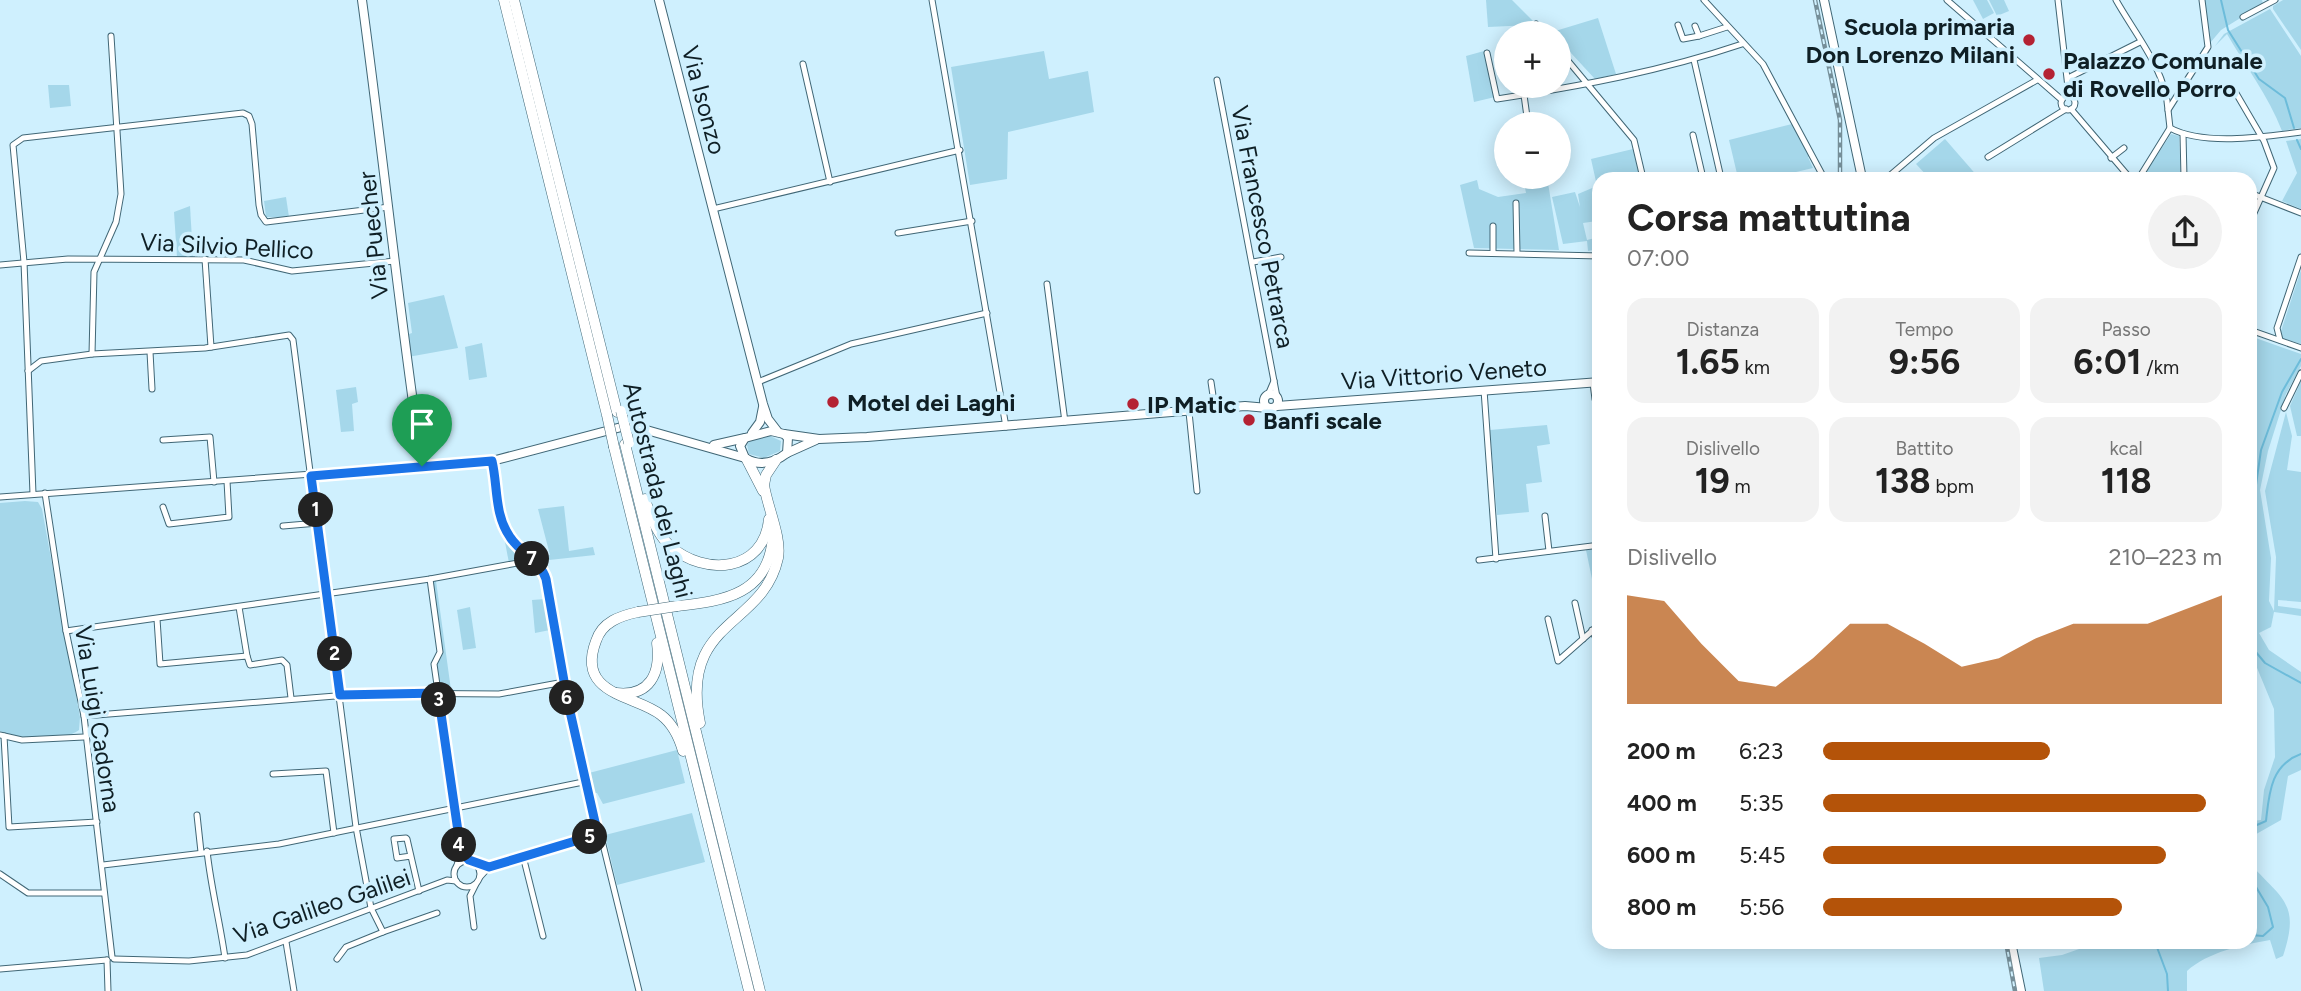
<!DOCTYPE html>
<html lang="it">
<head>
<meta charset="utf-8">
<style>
  :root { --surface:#fff; --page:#f2f2f2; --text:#222; --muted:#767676; --accent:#b45309 }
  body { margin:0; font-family:Figtree,sans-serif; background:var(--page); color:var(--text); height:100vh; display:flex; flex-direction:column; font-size:26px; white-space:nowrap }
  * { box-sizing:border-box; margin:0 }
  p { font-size:23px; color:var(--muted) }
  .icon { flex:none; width:38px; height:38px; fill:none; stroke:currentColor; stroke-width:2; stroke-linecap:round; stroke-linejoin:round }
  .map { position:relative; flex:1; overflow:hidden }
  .details { position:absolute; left:1592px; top:172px; width:665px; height:777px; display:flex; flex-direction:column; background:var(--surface); border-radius:21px; box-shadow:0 4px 18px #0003 }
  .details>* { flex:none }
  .controls { position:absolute; left:1494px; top:21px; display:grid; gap:14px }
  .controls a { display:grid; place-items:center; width:77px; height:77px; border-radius:50%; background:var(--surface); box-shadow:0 4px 18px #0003; font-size:35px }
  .pin { position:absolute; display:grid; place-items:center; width:60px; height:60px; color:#fff; margin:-72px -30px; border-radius:50% 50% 50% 0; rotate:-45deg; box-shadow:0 0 7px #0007 }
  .pin .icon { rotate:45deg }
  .km { position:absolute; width:35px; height:35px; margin:-18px; border-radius:50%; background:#222; color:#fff; font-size:19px; line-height:35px; text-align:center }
  .round { display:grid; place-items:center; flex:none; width:74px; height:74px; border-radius:37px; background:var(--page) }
  .head { display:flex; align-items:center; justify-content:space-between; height:119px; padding:0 35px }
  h1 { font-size:38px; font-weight:700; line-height:52px }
  .figures { display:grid; grid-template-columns:repeat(3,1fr); gap:10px; height:119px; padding:7px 35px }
  .figures div { display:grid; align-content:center; border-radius:18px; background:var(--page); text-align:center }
  .figures b { font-size:35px; font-weight:700 }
  .figures small { font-size:19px; font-weight:400 }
  .figures p { font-size:19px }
  .chart { height:196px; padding:14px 35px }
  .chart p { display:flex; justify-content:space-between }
  .chart svg { width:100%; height:126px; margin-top:7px; fill:var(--accent); opacity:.7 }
  ul { padding:0 35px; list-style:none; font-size:23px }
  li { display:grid; grid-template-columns:112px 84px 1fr; align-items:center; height:52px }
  li i { height:18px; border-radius:9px; background:var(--accent) }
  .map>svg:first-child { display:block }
  .green { fill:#a5d7ea }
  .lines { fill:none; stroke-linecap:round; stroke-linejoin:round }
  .stream { stroke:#6dbcda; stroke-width:2 }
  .street-casing { stroke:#416776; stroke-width:7 }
  .secondary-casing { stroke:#416776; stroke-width:10 }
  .highway-casing { stroke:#416776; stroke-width:11 }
  .street { stroke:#fff; stroke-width:5 }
  .secondary { stroke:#fff; stroke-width:8 }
  .highway { stroke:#fff; stroke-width:10 }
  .rail-casing { stroke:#768f99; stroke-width:4.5 }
  .rail { stroke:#cff0fe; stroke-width:2; stroke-dasharray:5; stroke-linecap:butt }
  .highway-bridge-casing { stroke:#416776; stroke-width:11; stroke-linecap:butt }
  .highway-bridge { stroke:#fff; stroke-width:10 }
  .route-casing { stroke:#fff; stroke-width:14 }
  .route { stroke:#1a73e8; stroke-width:9 }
  .poi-dot { fill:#b42233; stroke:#cff0fe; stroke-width:2.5 }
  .labels { text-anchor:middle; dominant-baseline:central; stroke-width:7; stroke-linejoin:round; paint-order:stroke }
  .poi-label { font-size:24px; font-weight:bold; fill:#0f1f25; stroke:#cff0fe; text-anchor:start }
  .street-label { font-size:24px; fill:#0f1f25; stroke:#cff0fe }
</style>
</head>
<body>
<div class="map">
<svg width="2301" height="991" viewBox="0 0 2301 991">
  <rect width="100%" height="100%" fill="#cff0fe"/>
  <!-- green -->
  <g class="green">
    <path d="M 1486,0 L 1512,0 L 1533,21 L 1531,25 L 1488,27 Z"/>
    <path d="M 1973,0 L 1987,0 L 1994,13 L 1983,19 Z"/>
    <path d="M 1989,0 L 2004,0 L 2009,11 L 1997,16 Z"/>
    <path d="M 2204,0 L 2262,0 L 2263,4 L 2221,30 L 2210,43 Z"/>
    <path d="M 2283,0 L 2301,0 L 2301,50 L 2273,9 L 2273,6 Z"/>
    <path d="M 2270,9 L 2301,56 L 2301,128 L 2282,131 C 2268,95 2246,67 2227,34 L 2215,46 L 2224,34 Z"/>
    <path d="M 1598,18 L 1616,74 L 1595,79 L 1559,40 L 1559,33 L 1552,32 Z"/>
    <path d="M 1044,51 L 1049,79 L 1088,71 L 1094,112 L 1008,132 L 1007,179 L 970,185 L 951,67 Z"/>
    <path d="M 1484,51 L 1495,97 L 1474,102 L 1466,56 Z"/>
    <path d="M 48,85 L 69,85 L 71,106 L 50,108 Z"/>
    <path d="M 1792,124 L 1811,156 L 1808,157 L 1813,168 L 1770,178 L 1738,178 L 1729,140 Z"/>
    <path d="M 2171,134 L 2179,136 L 2181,178 L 2142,178 Z"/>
    <path d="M 1945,139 L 1979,178 L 1929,178 L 1916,164 Z"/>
    <path d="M 2301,139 L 2301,209 L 2282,201 L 2297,173 L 2286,141 Z"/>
    <path d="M 1633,149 L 1640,178 L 1600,178 L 1599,228 L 1597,221 L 1583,223 L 1587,240 L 1599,237 L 1599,249 L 1588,251 L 1587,241 L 1563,244 L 1552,197 L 1575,192 L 1580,207 L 1578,194 L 1597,186 L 1591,159 Z"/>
    <path d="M 1523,177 L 1547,177 L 1559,250 L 1474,248 L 1460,185 L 1477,180 L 1479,189 L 1498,197 L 1526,193 Z"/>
    <path d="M 286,197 L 289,217 L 266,217 L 264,201 Z"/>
    <path d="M 190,206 L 193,257 L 177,258 L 174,212 Z"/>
    <path d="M 2301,270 L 2301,344 L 2282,338 L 2281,331 Z"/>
    <path d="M 444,295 L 458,348 L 408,357 L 406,335 L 412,333 L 408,303 Z"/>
    <path d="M 2250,336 L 2301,354 L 2301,366 L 2286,394 L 2268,451 L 2260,490 L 2271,558 L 2269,601 L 2274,611 L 2276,557 L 2265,491 L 2286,412 L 2292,436 L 2287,470 L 2301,472 L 2301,602 L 2278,600 L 2278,606 L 2301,609 L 2301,616 L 2274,612 L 2271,627 L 2259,633 L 2269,650 L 2301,672 L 2301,770 L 2288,776 L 2281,820 L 2251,837 L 2251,821 L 2261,820 L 2264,790 L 2275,757 L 2274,709 L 2255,663 L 2251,663 Z"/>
    <path d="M 482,343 L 487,377 L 469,380 L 465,347 Z"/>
    <path d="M 2301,381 L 2301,436 L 2297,436 L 2290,406 Z"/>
    <path d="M 356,387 L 358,402 L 352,404 L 354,431 L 341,432 L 336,390 Z"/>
    <path d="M 1547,425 L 1550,444 L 1537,446 L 1542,482 L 1526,484 L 1529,512 L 1497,515 L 1490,430 Z"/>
    <path d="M 768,435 L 781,441 L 780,451 L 764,458 L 749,454 L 747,445 L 750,440 Z"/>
    <path d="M 25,501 L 38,502 L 42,509 L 80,717 L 79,730 C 60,744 21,739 0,731 L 0,503 Z"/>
    <path d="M 564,506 L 569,551 L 593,547 L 595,555 L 540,561 L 536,557 L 550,555 L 538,509 Z"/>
    <path d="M 504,537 L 523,558 L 509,563 Z"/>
    <path d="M 1599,548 L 1599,577 L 1592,579 L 1586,550 Z"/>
    <path d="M 436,581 L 451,690 L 436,691 L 432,661 L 439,652 L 429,582 Z"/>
    <path d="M 545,599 L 550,630 L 535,633 L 532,600 Z"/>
    <path d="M 470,607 L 476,648 L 463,650 L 457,610 Z"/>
    <path d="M 677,750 L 685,783 L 603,804 L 597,793 L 594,793 L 589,773 Z"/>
    <path d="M 692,813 L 705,862 L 617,885 L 605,835 Z"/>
    <path d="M 2251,865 C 2284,900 2300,905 2283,956 L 2276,959 L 2270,940 C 2242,945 2208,952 2187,971 L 2187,991 L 2044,991 L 2039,958 L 2062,955 L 2099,942 L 2250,942 Z"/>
  </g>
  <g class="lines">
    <!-- stream -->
    <g class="stream">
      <path d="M 2221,0 L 2228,30 L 2259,79 L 2285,98 L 2294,128"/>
      <path d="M 2297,140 L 2301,149"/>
      <path d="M 2250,527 L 2261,450 L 2282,392 L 2301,359"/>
      <path d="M 2250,645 L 2265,663 L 2301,683"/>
      <path d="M 2250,828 L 2266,821 C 2269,795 2270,765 2301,754"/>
      <path d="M 2250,877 L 2268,907 L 2273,927 L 2263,936 L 2250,935"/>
      <path d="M 2155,942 L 2167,974 L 2168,991"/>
    </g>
    <!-- street casing -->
    <g class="street-casing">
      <g id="street">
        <path d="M 932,0 L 1006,427"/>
        <path d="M 1704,0 L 1763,64 L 1824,178"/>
        <path d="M 1947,0 L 2062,100"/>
        <path d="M 2058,0 L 2069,96"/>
        <path d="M 2116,0 C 2135,34 2166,70 2168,110"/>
        <path d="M 2243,17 L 2275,0"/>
        <path d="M 1536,24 L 1544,33"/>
        <path d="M 1678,25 L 1683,39 L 1699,36"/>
        <path d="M 1695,26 L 1699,36 L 1727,27"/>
        <path d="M 1559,50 L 1634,140 L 1643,178"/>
        <path d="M 1487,53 L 1497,99 C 1581,86 1662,71 1742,44"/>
        <path d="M 1694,60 L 1721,178"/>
        <path d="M 803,64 L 830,182"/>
        <path d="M 2068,78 L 2140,42"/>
        <path d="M 1217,80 L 1277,397"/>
        <path d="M 2233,88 L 2264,141 L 2274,168 L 2250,222"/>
        <path d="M 1524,95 L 1528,124"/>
        <circle cx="2068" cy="103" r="7"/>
        <path d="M 2071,109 L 2130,178"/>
        <path d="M 2170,128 C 2203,146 2264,137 2301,132"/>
        <path d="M 2183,134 L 2184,178"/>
        <path d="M 1693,135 L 1703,178"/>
        <path d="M 1988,157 L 2066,109"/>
        <path d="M 2111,158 L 2124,148"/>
        <path d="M 1887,178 L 1934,138 L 2037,80"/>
        <path d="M 2139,178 L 2170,128 L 2168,110 L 2208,47 L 2202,0"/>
        <path d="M 2250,193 L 2301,213"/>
        <path d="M 1516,203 L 1517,253"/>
        <path d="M 713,209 L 960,150"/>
        <path d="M 1493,226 L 1493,253"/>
        <path d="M 898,233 L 972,221"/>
        <path d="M 1469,253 L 1600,256"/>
        <path d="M 205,259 L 211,347"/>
        <path d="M 1253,262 L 1281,257"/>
        <path d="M 0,265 L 68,259 L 244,260 L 292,271 L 395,261"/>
        <path d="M 1047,284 L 1065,422"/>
        <path d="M 2250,330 L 2301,348"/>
        <path d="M 2280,340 L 2277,328 L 2301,257"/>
        <path d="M 150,352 L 152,389"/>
        <path d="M 92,354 L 94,272 L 116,222 L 121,194 L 111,36"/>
        <path d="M 28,371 L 41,361 L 92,354 L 205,348 L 289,335 L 293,340 L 356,827 L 371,908 L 383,932 L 437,913"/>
        <path d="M 758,382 L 851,344 L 987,313"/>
        <path d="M 1211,382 L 1215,409"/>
        <path d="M 1593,383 L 1595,399"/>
        <path d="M 1484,390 L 1496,559"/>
        <path d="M 1268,395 L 1274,381"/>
        <path d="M 2284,408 L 2301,373"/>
        <path d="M 1189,412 L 1197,491"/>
        <path d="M 163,440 L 210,437 L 214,482"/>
        <path d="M 492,461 C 498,486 494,514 509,537 C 520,553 540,560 546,579 L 567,698 L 639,991"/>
        <path d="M 45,493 L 66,631 L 84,716 L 112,957"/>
        <path d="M 33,494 L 24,262 L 13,145 L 23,138 L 243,113 L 249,116 L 252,124 L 259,205 L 261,215 L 266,222 L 389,207"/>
        <path d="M 0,497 L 422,466"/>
        <path d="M 163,507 L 169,524 L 229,517 L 227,481"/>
        <path d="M 1545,516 L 1549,551"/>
        <path d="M 283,526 L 318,523"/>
        <path d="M 1479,560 L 1600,545"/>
        <path d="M 430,579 L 440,652 L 434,664 L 461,852 L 457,865"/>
        <path d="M 1575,603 L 1583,639"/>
        <path d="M 239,607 L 247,656"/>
        <path d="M 157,619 L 160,664 L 247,656 L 250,665 L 282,660 L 287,665 L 291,698"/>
        <path d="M 1548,619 L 1558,661 L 1600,624"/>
        <path d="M 1592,630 L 1600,647"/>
        <path d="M 66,631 L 430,579 L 534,560"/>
        <path d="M 84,716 L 373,693 L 499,694 L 564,682"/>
        <path d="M 0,735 L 22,740 L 84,737"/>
        <path d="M 4,736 L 9,827 L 97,822"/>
        <path d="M 273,774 L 326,771 L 334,833"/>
        <path d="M 197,815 L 201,852"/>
        <path d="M 207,851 C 211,888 220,922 225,958"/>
        <path d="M 411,856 L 397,858 L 394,839 L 406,838 L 407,839 L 419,891"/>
        <path d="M 523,856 L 543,936"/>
        <circle cx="467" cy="874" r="13"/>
        <path d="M 103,865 L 279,844 L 588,781"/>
        <path d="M 0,874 L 28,893 L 104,893"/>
        <path d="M 480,877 L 489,867 L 592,836 L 598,831"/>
        <path d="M 474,927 L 470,896 L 476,884"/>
        <path d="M 286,942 L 294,991"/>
        <path d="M 114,959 L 189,961 L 247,955 L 447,880 L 456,881"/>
        <path d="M 337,959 L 346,947 L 383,932"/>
        <path d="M 107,960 L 108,991"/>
        <path d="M 0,969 L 107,960"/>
      </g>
    </g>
    <!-- secondary casing -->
    <g class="secondary-casing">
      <g id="secondary">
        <path d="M 362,0 C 383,155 399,311 422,466 L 492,461 L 629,425 L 745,458"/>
        <path d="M 659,0 L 763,404 L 768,419 L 778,432"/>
        <path d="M 1824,0 L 1862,178"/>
        <circle cx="1271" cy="401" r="7"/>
        <path d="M 1277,406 L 1600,382"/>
        <path d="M 771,431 L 784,434 L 788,438 L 787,453 C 774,463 760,467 745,458 L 740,446 L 745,438 Z"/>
        <path d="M 752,433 L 760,422 L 763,407"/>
        <path d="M 784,434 L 819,439 L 867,437 L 1245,406 L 1268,408"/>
        <path d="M 714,445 L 745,438"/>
        <path d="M 787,453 L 816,440"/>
        <path d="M 2011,942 L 2021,991"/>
      </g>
    </g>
    <!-- highway casing -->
    <g class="highway-casing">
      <g id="highway">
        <path d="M 504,0 L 607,415"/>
        <path d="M 514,0 L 617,412"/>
        <path d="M 625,444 L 760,991"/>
        <path d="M 614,447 L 749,991"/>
        <path d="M 747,460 L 763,491"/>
        <path d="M 645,499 C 650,516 657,534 670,546 C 705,577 764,572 769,519"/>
        <path d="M 677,606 C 725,601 769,594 773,536"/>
        <path d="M 638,612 C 620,616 602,622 596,641 C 575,696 637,695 661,715 C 673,724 679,737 683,751"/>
        <path d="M 616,693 C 650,697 661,673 657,643"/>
        <path d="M 700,723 C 679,619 763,628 778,558 C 782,538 767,506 764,485 L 766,475 L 776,460"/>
      </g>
    </g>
    <!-- street -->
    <use href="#street" class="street"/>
    <!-- secondary -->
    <use href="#secondary" class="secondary"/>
    <!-- highway -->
    <use href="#highway" class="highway"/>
    <!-- rail casing -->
    <g class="rail-casing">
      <g id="rail">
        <path d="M 1815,0 L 1840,120 L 1840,178"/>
        <path d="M 2006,942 L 2015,991"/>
      </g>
    </g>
    <!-- rail -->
    <use href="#rail" class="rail"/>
    <!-- highway-bridge casing -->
    <g class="highway-bridge-casing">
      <g id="highway-bridge">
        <path d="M 621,411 L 629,443"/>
        <path d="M 607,415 L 614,447"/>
        <path d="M 638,612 L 677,606"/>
      </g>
    </g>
    <!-- highway-bridge -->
    <use href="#highway-bridge" class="highway-bridge"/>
  </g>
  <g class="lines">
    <!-- route casing -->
    <g class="route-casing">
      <path id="route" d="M 492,461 C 498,486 494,514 510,537 C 520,553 540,560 546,579 L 567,698 L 597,831 L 592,836 L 489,867 L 469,860 L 461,852 L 438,693 L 340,695 L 311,476 Z"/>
    </g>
    <!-- route -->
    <use href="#route" class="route"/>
  </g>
  <!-- markers -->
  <g class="poi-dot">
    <circle cx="2029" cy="40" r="7"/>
    <circle cx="2049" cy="74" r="7"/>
    <circle cx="833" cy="402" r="7"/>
    <circle cx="1133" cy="404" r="7"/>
    <circle cx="1249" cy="420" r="7"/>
  </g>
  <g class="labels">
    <!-- poi labels -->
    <g class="poi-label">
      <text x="2015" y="26" text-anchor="end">Scuola primaria<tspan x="2015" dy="28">Don Lorenzo Milani</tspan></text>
      <text x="2063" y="60">Palazzo Comunale<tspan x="2063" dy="28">di Rovello Porro</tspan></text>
      <text x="847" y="402">Motel dei Laghi</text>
      <text x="1147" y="404">IP Matic</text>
      <text x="1263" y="420">Banfi scale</text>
    </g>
    <!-- street labels -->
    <g class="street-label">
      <text transform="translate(704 100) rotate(75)">Via Isonzo</text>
      <text transform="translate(1263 227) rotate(79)">Via Francesco Petrarca</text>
      <text transform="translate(373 235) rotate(-96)">Via Puecher</text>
      <text transform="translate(227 246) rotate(3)">Via Silvio Pellico</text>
      <text transform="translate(1444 374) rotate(-4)">Via Vittorio Veneto</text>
      <text transform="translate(658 490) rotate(76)">Autostrada dei Laghi</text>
      <text transform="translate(98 719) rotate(81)">Via Luigi Cadorna</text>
      <text transform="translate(322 906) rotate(-19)">Via Galileo Galilei</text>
    </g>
  </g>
</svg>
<div class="controls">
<a>+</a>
<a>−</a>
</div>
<div class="pin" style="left:422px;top:466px;background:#1e9e55"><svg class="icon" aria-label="arrive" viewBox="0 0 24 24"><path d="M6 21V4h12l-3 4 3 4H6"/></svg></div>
<b class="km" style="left:316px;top:510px">1</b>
<b class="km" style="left:335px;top:654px">2</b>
<b class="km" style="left:439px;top:700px">3</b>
<b class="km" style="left:459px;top:845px">4</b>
<b class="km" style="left:590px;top:837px">5</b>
<b class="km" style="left:567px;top:698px">6</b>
<b class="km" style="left:532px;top:559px">7</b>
<section class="details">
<div class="head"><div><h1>Corsa mattutina</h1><p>07:00</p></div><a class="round"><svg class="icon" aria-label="share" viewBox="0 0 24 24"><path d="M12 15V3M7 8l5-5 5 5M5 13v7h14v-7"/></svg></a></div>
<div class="figures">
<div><p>Distanza</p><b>1.65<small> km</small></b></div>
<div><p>Tempo</p><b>9:56</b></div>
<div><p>Passo</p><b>6:01<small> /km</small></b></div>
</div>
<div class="figures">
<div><p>Dislivello</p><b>19<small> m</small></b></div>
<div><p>Battito</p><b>138<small> bpm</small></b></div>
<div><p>kcal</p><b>118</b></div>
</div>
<div class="chart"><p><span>Dislivello</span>210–223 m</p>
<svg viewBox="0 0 160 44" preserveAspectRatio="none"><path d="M0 44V6L10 8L20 23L30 36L40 38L50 28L60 16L70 16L80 23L90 31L100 28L110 21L120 16L130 16L140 16L150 11L160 6V44z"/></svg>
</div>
<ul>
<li><b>200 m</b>6:23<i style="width:57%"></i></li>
<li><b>400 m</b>5:35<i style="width:96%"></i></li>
<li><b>600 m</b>5:45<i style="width:86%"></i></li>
<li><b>800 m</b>5:56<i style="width:75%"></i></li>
</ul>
</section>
</div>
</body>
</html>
